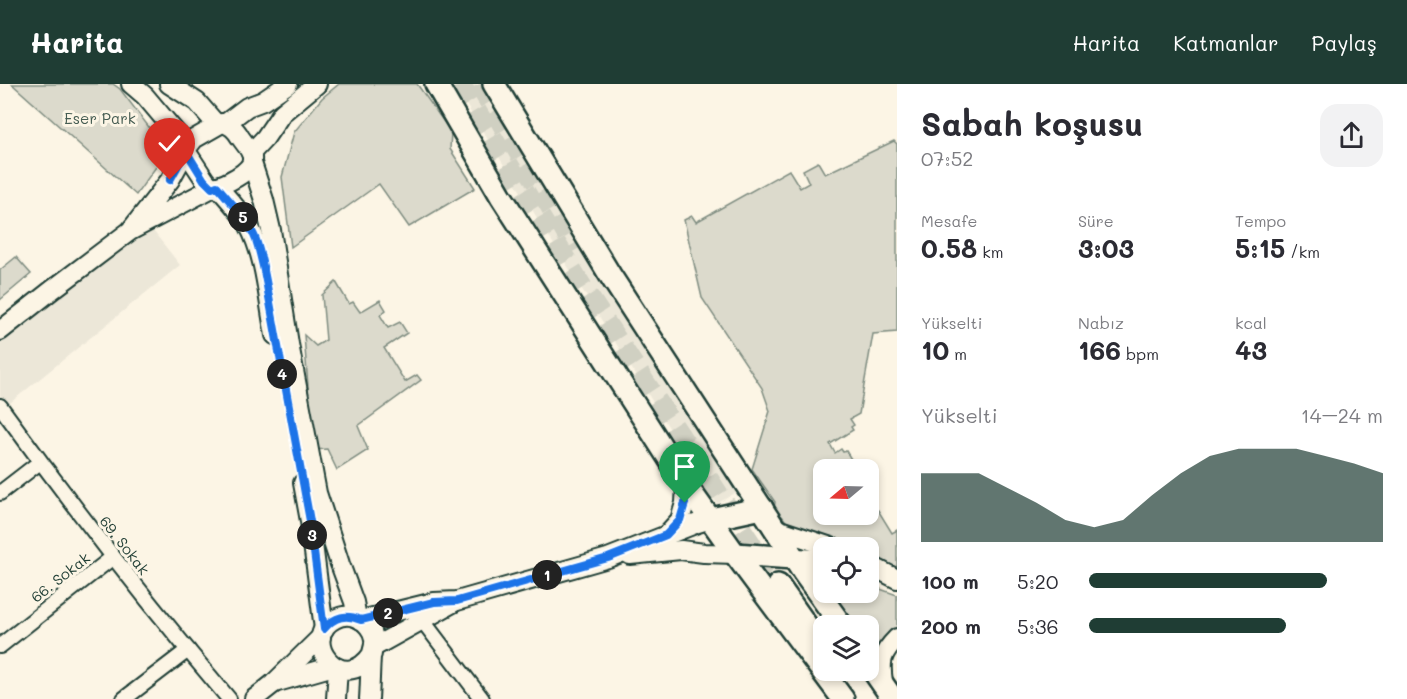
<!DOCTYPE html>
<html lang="tr">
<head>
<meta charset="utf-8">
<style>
  :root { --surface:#fff; --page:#f2f2f3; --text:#2b2b33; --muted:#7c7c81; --accent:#1f3d34 }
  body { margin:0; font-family:Mali,sans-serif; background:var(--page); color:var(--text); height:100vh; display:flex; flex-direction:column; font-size:22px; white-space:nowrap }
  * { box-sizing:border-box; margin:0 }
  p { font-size:20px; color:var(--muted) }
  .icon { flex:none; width:33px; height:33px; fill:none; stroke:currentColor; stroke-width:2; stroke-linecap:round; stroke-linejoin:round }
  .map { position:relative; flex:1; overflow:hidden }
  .sheet { display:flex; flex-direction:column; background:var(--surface); width:510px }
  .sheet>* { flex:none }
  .needle { width:39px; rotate:251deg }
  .fabs { position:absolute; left:813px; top:375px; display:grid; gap:12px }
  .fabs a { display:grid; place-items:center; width:66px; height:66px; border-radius:12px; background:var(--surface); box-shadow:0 3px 9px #0003; font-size:30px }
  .pin { position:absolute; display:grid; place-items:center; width:51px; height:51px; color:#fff; margin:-62px -26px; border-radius:50% 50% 50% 0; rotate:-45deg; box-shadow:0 0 6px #0007 }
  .pin .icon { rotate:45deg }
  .km { position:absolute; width:30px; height:30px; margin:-15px; border-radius:50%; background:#222; color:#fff; font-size:16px; line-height:30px; text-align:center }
  .round { display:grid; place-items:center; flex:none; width:63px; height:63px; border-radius:18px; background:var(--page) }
  .overview { display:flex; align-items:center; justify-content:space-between; height:102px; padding:0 24px }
  h1 { font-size:33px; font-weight:700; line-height:45px }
  .metrics { display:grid; grid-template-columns:repeat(3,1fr); gap:9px; height:102px; padding:6px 24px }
  .metrics div { display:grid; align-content:center }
  .metrics b { font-size:26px; font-weight:700 }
  .metrics small { font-size:16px; font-weight:400 }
  .metrics p { font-size:16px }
  .chart { height:168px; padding:12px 24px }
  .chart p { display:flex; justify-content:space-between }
  .chart svg { width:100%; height:108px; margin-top:6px; fill:var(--accent); opacity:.7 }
  ul { padding:0 24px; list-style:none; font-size:20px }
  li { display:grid; grid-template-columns:96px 72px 1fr; align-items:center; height:45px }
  li i { height:15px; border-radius:8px; background:var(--accent) }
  header { display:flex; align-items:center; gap:36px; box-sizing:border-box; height:84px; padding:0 30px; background:var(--accent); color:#fff }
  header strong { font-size:28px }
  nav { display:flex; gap:33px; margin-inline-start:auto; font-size:21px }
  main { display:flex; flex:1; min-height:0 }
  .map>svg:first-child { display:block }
  .built { fill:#ece7d8 }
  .green { fill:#dcdacc; stroke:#7e8c80; stroke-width:1.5 }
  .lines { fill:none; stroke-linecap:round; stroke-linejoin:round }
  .primary-tunnel { stroke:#d0d0c2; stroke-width:21; stroke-dasharray:21 10; stroke-linecap:butt }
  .street-casing { stroke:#1f3d34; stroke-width:18 }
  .secondary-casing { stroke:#1f3d34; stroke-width:22 }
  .primary-casing { stroke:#1f3d34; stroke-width:26 }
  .street { stroke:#fcf5e5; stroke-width:14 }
  .secondary { stroke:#fcf5e5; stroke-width:18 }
  .primary { stroke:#fcf5e5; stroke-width:21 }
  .route-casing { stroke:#fff; stroke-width:12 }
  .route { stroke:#1a73e8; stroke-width:8 }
  .labels { text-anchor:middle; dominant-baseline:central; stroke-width:6; stroke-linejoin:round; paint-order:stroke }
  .park-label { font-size:15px; fill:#455c52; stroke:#fcf5e5 }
  .street-label { font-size:15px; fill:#1f3d34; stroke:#fcf5e5 }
</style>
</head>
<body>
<header>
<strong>Harita</strong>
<nav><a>Harita</a><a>Katmanlar</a><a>Paylaş</a></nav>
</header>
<main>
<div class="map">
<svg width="897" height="615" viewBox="0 0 897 615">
  <rect width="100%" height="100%" fill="#fcf5e5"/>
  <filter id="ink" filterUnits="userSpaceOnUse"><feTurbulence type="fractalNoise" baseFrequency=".0167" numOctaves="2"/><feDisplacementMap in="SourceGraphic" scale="12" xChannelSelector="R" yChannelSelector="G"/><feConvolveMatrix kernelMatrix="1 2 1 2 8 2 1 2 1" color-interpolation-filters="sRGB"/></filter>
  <g filter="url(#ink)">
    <!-- built -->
    <g class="built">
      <path d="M 453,0 L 477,0 L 572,151 L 738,407 L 717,420 Z"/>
      <path d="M 150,143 L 180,181 L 0,327 L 0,254 Z"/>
    </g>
    <!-- green -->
    <g class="green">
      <path d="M 12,0 L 113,0 L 120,5 L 158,55 L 163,73 L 136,111 Z"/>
      <path d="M 339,0 L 417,0 L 451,48 L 450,65 L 475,104 L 409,143 L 379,100 L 291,163 L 282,93 L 294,48 L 322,14 Z"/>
      <path d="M 894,57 L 897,60 L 897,248 L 873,250 L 859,330 L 850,335 L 854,341 L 851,343 L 853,346 L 830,360 L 835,369 L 841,365 L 843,368 L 846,367 L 857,385 L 824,386 L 824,430 L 868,430 L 869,428 L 874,425 L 875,428 L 878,426 L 892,449 L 897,446 L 897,498 L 869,487 L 868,464 L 829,463 L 788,440 L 782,432 L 774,427 L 775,418 L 752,385 L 770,327 L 762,304 L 702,214 L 684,136 L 692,132 L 696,138 L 789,86 L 800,104 L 809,99 L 803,86 L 818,78 L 825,90 Z"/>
      <path d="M 16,173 L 31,190 L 0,216 L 0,186 Z"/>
      <path d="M 336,198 L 349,220 L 353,218 L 360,228 L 380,216 L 386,226 L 380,231 L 388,244 L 400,238 L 407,249 L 384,264 L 405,298 L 417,291 L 421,296 L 358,342 L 368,366 L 337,386 L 327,365 L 313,366 L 304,251 L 316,262 L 326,256 L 322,211 Z"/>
      <path d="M 869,501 L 897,511 L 897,544 L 890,549 L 871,574 L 869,570 L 868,542 L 848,541 L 825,509 L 868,508 Z"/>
    </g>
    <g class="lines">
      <!-- primary-tunnel -->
      <g class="primary-tunnel">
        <path d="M 460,0 L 582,203 L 778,501"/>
        <path d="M 479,0 L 576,166"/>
      </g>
      <!-- street casing -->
      <g class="street-casing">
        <g id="street">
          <path d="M 0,322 C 73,423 149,521 229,615"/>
          <path d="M 0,409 L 40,378"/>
          <path d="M 423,537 L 482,615"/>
          <path d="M 0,562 L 113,473"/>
          <path d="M 124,615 L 188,566"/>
        </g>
      </g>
      <!-- secondary casing -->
      <g class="secondary-casing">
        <g id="secondary">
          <path d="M 131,0 L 145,12 L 188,63"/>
          <path d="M 169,0 L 197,18 L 217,41"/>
          <path d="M 226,39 L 247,23 L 263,17 L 288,0"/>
          <path d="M 186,67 L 205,96 L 212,104"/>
          <path d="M 251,69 L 265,54 L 282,29 L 317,0"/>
          <path d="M 252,79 L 264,116 L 271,146 L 289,260 L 317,409 L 340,480 L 354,518 L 357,534"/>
          <path d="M 217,102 C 228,115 241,128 249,142 C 266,174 268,216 275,251"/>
          <path d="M 0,247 L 52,206 L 130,147 L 212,104 C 223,101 254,88 252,74 C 252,67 244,59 240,53 C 236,46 230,40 222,39 L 194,55 L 188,63 L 170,96 L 130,147"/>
          <path d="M 303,399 L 310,437 L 324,545"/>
          <path d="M 777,445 L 834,464"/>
          <path d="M 667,450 L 680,436 L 685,419 L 686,401"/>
          <path d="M 630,471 L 681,466 L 704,469 L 735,470"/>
          <path d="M 794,474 L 824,475"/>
          <path d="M 868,480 L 897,495"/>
          <path d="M 361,536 L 434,518 L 457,517 L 608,474 L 695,440 L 711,435"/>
          <path d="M 374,563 L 453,519"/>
          <path d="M 883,598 C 880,577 881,570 897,554"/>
          <path d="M 274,599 L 334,582"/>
          <path d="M 254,615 L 273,600 L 321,553"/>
          <path d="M 336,615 L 338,584"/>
          <path d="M 369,615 C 370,601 370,587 371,573 C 372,567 375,562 374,555 C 373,546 366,538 358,534 C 350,531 342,531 335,535 C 297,554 342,614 372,570"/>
        </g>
      </g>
      <!-- primary casing -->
      <g class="primary-casing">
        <g id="primary">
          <path d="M 436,0 L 501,112 L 686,401 L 735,470 L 843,615"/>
          <path d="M 494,0 L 610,191 L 803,488 L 842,542"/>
          <path d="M 711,435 L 762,424"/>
          <path d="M 735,470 L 794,474"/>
          <path d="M 778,501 L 816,555"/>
          <path d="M 868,579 L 893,615"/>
        </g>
      </g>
      <!-- street -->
      <use href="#street" class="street"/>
      <!-- secondary -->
      <use href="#secondary" class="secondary"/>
      <!-- primary -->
      <use href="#primary" class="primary"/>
    </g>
  </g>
  <g class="lines" filter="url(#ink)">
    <!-- route casing -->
    <g class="route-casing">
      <path id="route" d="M 170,96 L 186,67 L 204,96 L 212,104 L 217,102 C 231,119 248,135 256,156 C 261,171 264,186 267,202 L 310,437 L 324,545 C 335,532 346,530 361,536 L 434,518 L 457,517 L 608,474 L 666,451 L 680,436 L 685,419"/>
    </g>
    <!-- route -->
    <use href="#route" class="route"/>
  </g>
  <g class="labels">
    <!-- park labels -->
    <g class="park-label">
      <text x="100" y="34">Eser Park</text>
    </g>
    <!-- street labels -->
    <g class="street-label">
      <text transform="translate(125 461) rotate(52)">69. Sokak</text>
      <text transform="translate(60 493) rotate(-38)">66. Sokak</text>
    </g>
  </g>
</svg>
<div class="fabs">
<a><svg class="needle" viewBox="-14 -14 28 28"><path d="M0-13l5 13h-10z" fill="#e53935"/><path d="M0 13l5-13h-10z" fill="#7c7c81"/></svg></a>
<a><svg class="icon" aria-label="locate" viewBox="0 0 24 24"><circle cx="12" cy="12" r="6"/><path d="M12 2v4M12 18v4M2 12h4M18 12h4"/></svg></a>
<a><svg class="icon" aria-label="layers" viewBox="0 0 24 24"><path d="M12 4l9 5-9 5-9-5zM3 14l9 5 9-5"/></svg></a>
</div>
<div class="pin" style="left:685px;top:419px;background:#1e9e55"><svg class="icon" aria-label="arrive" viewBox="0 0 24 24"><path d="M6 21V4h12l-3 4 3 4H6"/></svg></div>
<div class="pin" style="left:170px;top:96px;background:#d93025"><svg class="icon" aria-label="check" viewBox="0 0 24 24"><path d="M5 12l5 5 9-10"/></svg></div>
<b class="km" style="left:547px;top:491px">1</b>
<b class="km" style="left:388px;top:529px">2</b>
<b class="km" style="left:312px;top:451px">3</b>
<b class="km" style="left:282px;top:290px">4</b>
<b class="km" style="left:243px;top:133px">5</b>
</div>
<section class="sheet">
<div class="overview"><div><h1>Sabah koşusu</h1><p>07:52</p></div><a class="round"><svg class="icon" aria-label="share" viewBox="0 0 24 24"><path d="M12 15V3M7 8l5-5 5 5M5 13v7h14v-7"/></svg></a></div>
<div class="metrics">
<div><p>Mesafe</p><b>0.58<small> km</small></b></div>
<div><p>Süre</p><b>3:03</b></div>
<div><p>Tempo</p><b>5:15<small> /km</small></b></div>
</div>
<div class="metrics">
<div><p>Yükselti</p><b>10<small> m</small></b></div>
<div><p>Nabız</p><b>166<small> bpm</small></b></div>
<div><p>kcal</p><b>43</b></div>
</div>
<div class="chart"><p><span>Yükselti</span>14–24 m</p>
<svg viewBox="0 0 160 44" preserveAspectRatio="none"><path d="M0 44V16L10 16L20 16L30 22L40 28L50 35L60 38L70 35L80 25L90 16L100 9L110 6L120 6L130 6L140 9L150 12L160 16V44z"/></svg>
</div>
<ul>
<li><b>100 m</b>5:20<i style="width:81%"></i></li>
<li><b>200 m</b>5:36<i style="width:67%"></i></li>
</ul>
</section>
</main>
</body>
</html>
